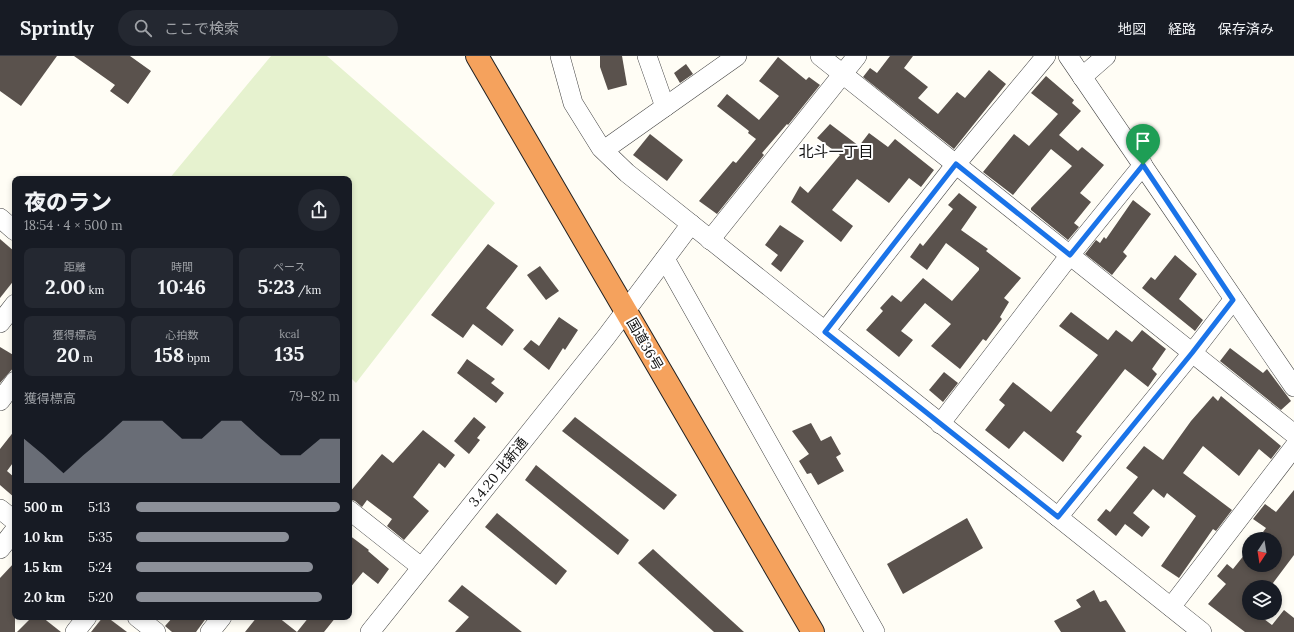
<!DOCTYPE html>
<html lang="ja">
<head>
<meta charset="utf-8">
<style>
  :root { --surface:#171b24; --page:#242831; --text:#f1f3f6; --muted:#9ea1a6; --line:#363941; --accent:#8c9099 }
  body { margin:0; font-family:Lora,"Noto Sans JP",serif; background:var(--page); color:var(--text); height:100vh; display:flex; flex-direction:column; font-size:15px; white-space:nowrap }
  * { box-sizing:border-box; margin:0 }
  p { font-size:13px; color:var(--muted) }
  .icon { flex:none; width:22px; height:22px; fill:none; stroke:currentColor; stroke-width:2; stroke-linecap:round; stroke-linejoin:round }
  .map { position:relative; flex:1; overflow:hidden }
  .panel { position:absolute; left:12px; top:120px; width:340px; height:444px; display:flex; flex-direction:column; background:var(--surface); border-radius:8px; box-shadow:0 2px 6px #0003 }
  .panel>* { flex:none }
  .needle { width:26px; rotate:192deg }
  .tools { position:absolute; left:1242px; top:476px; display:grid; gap:8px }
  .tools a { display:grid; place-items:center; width:40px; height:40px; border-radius:50%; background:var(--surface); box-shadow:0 2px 6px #0003; font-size:20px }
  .pin { position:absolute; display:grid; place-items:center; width:34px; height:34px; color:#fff; margin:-41px -17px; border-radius:50% 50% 50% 0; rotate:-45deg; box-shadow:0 0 4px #0007 }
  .pin .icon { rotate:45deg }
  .round { display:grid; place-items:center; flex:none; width:42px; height:42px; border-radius:21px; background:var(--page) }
  .summary { display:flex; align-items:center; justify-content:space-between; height:68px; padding:0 12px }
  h1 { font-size:22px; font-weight:800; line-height:30px }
  .metrics { display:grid; grid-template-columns:repeat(3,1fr); gap:6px; height:68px; padding:4px 12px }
  .metrics div { display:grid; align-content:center; border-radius:8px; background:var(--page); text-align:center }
  .metrics b { font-size:20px; font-weight:800 }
  .metrics small { font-size:11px; font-weight:400 }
  .metrics p { font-size:11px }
  .chart { height:112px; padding:8px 12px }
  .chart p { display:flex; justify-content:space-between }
  .chart svg { width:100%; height:72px; margin-top:4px; fill:var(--accent); opacity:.7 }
  ul { padding:0 12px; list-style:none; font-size:13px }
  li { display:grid; grid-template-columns:64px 48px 1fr; align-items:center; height:30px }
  li i { height:10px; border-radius:5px; background:var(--accent) }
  header { display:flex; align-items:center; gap:24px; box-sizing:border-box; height:56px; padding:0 20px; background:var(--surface); border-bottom:1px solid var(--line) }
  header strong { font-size:19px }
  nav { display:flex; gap:22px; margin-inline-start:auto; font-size:14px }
  .search { width:280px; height:36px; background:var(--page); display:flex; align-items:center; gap:10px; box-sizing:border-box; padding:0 14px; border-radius:22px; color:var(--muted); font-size:15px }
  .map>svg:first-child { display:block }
  .pitch { fill:#e6f2cf }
  .building { fill:#5a524d }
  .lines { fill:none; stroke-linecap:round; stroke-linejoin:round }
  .minor-casing { stroke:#444; stroke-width:20 }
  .highway-casing { stroke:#222; stroke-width:24 }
  .minor { stroke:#fff; stroke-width:19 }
  .highway { stroke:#f5a25d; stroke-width:22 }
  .route-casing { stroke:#fff; stroke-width:8 }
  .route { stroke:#1a73e8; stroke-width:5 }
  .labels { text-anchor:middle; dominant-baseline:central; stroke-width:4; stroke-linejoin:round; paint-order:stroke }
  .street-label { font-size:14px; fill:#111; stroke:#fff }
  .neighbourhood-label { font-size:15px; fill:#111; stroke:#fff }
</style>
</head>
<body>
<header>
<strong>Sprintly</strong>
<div class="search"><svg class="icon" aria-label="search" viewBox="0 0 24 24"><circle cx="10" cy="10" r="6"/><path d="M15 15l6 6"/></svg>ここで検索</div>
<nav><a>地図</a><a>経路</a><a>保存済み</a></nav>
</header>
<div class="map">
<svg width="1294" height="576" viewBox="0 0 1294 576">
  <rect width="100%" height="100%" fill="#fffdf5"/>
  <!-- pitch -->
  <path class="pitch" d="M 271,0 L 327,0 L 495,147 L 356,327 L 349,320 L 349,123 L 169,123 Z"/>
  <!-- building -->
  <g class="building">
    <path d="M 0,0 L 57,0 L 21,50 L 0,35 Z"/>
    <path d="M 74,0 L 130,0 L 151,15 L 128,48 L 110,35 L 115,29 Z"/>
    <path d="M 600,0 L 622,0 L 627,29 L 608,34 L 600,11 Z"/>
    <path d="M 890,0 L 913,0 L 904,12 L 928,31 L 918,42 L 938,58 L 957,36 L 965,42 L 989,14 L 1006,28 L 954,93 L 863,21 L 870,12 L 877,17 Z"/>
    <path d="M 778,1 L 806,24 L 809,21 L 820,29 L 788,69 L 787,68 L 762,97 L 764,99 L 717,158 L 699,145 L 733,105 L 736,107 L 756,83 L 748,77 L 749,75 L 717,50 L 727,38 L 759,64 L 779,40 L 759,25 Z"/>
    <path d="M 686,8 L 693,18 L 680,27 L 674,17 Z"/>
    <path d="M 1046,20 L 1074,44 L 1072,47 L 1081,55 L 1059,79 L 1078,95 L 1082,91 L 1104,109 L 1080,137 L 1091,146 L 1074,167 L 1079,171 L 1068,184 L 1031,154 L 1031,152 L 1072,110 L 1051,93 L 1013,139 L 983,116 L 1014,78 L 1029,90 L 1058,58 L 1031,37 Z"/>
    <path d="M 830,68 L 859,90 L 869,77 L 888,91 L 895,83 L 934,114 L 921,131 L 909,122 L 889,147 L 857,123 L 832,154 L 853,170 L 841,186 L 791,146 L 800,130 L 808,137 L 840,99 L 817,82 Z"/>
    <path d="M 650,78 L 683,104 L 667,125 L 633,99 Z"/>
    <path d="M 959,137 L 977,151 L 961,174 L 988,193 L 986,195 L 1021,222 L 1004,242 L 1009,246 L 1000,261 L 1002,263 L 986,285 L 983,283 L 960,313 L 931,290 L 951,268 L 925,247 L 901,275 L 913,284 L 899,301 L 866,274 L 883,255 L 880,252 L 892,239 L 901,246 L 923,222 L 952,245 L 979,214 L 979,212 L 946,187 L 927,214 L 910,201 L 920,187 L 923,190 L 953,153 L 948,149 Z"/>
    <path d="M 1133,144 L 1151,158 L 1123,196 L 1127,200 L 1112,219 L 1085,198 L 1096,184 L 1100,187 L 1104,181 L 1106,183 Z"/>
    <path d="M 780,169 L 804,185 L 781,216 L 771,208 L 778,199 L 765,189 Z"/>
    <path d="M 0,183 L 15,196 L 15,223 L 0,242 Z"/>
    <path d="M 488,188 L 518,210 L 486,252 L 514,274 L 502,290 L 473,268 L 463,282 L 431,259 Z"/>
    <path d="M 1175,199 L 1197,218 L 1179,243 L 1203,264 L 1195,275 L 1142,232 L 1151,221 L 1155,224 Z"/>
    <path d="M 540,210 L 559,235 L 546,244 L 527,219 Z"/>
    <path d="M 1071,256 L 1108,284 L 1116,274 L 1132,286 L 1142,274 L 1166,293 L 1152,313 L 1157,318 L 1148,331 L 1125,313 L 1076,376 L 1082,380 L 1063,406 L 1024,375 L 1009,393 L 985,374 L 1005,349 L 999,344 L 1013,326 L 1051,356 L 1098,299 L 1059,270 Z"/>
    <path d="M 559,261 L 578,274 L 565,294 L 563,292 L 549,314 L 523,293 L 531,284 L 539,290 Z"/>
    <path d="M 0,291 L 15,300 L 15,310 L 0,327 Z"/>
    <path d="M 1230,292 L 1263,317 L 1267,313 L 1291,345 L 1281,354 L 1220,305 Z"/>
    <path d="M 467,303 L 495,323 L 491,327 L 504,337 L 496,347 L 457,317 Z"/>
    <path d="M 944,316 L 958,327 L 943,346 L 929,334 Z"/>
    <path d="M 1213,340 L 1218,345 L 1221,340 L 1281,390 L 1271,403 L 1259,393 L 1239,420 L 1203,390 L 1183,417 L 1232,454 L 1216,475 L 1213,473 L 1179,522 L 1161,510 L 1196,460 L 1167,437 L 1164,442 L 1153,433 L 1133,457 L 1150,471 L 1142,481 L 1125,468 L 1116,480 L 1097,464 L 1106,453 L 1110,456 L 1138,421 L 1126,412 L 1144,390 L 1163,404 L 1191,365 Z"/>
    <path d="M 474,361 L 486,371 L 477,382 L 480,384 L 469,398 L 454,385 Z"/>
    <path d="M 575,361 L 677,439 L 664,454 L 562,375 Z"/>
    <path d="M 811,367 L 821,385 L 831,380 L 841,398 L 836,401 L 844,415 L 818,429 L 811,417 L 807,418 L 799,405 L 809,398 L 792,375 Z"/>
    <path d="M 15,374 L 15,404 L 7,415 L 15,422 L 15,442 L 0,429 L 0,393 Z"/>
    <path d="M 423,374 L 455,399 L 445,412 L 439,407 L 413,441 L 429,455 L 404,484 L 387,470 L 392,463 L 367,444 L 362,451 L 355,445 L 349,443 L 349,437 L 382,398 L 393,407 Z"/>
    <path d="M 536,409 L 629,484 L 618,499 L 525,424 Z"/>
    <path d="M 1294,434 L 1294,499 L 1270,531 L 1249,531 L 1249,557 L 1256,557 L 1272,569 L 1284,554 L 1294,562 L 1294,576 L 1245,576 L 1208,548 L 1226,528 L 1217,520 L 1227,508 L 1233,513 L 1249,493 L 1249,509 L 1275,509 L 1275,483 L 1272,483 L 1263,476 L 1266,472 L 1253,463 L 1265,448 L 1276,456 Z"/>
    <path d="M 497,457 L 567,515 L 556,529 L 485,471 Z"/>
    <path d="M 967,462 L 983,492 L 903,538 L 887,508 Z"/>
    <path d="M 349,479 L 369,494 L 368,495 L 389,513 L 378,528 L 363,516 L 349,533 Z"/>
    <path d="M 653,493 L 744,576 L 714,576 L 638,507 Z"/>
    <path d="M 15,506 L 15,576 L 0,576 L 0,522 Z"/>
    <path d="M 462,529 L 522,576 L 455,576 L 469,561 L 448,545 Z"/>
    <path d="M 1094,534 L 1100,546 L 1106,544 L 1126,576 L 1061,576 L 1054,565 L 1081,551 L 1076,544 Z"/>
    <path d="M 32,561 L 42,561 L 61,576 L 17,576 Z"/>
    <path d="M 103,561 L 107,561 L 127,576 L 91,576 Z"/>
    <path d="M 173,561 L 207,561 L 196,576 L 172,576 L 165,570 Z"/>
    <path d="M 257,561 L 278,561 L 297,576 L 309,561 L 336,561 L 324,576 L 245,576 Z"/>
  </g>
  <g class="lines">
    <!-- minor casing -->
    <g class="minor-casing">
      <g id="minor">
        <path d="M 560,0 L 573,47 L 601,92 L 627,117 L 1202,576"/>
        <path d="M 647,0 L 665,51"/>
        <path d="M 820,0 L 1294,378"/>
        <path d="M 1068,0 C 1144,110 1218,221 1294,331"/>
        <path d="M 1082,21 L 1106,0"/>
        <path d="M 604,94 L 737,0"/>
        <path d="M 0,162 L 15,175"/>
        <path d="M 710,184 L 857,0"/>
        <path d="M 665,203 L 875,576"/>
        <path d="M 0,267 L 15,248"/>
        <path d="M 825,275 L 956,108 L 1046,0"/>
        <path d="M 0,345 L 15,325"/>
        <path d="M 940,368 L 1070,199 L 1143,109"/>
        <path d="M 0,453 L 15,465"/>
        <path d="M 349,454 L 421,511"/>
        <path d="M 1058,461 L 1192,297 L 1233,244"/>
        <path d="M 0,493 L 15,474"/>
        <path d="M 1171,551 L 1294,391"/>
        <path d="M 137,561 L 156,576"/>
        <path d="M 75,576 L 87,561"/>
        <path d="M 210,576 L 222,561"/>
        <path d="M 370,576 L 606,281 L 691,168"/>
      </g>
    </g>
    <!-- highway casing -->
    <g class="highway-casing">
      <path id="highway" d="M 477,0 L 813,576"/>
    </g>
    <!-- minor -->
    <use href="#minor" class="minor"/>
    <!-- highway -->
    <use href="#highway" class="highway"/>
  </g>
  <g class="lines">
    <!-- route casing -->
    <g class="route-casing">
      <path id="route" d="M 956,108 L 1070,199 L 1143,109 L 1233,244 L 1192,297 L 1058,461 L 825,276 Z"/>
    </g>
    <!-- route -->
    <use href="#route" class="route"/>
  </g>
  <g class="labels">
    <!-- street labels -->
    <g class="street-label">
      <text transform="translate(645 288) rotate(60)">国道36号</text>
      <text transform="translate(498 416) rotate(-51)">3.4.20 北新通</text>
    </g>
    <!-- neighbourhood labels -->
    <g class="neighbourhood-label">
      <text x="836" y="95">北斗一丁目</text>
    </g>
  </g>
</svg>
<div class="tools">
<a><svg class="needle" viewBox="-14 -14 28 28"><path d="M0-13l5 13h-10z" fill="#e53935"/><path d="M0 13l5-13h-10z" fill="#9ea1a6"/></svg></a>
<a><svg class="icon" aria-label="layers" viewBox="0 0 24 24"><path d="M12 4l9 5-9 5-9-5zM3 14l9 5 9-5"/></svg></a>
</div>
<div class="pin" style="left:1143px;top:109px;background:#1e9e55"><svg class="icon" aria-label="arrive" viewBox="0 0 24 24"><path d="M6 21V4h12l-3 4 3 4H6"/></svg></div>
<section class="panel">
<div class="summary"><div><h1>夜のラン</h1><p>18:54 · 4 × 500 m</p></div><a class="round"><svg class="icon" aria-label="share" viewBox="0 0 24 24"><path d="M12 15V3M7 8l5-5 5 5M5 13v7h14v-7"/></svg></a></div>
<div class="metrics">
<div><p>距離</p><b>2.00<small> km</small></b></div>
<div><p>時間</p><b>10:46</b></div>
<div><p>ペース</p><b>5:23<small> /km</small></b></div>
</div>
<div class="metrics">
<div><p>獲得標高</p><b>20<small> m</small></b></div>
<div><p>心拍数</p><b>158<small> bpm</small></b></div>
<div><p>kcal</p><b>135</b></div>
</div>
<div class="chart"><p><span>獲得標高</span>79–82 m</p>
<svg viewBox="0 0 160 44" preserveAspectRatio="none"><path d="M0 44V17L10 27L20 38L30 27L40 17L50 6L60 6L70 6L80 17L90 17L100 6L110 6L120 17L130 27L140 27L150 17L160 17V44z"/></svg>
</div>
<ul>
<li><b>500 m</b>5:13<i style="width:100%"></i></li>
<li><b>1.0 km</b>5:35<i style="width:75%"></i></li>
<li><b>1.5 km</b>5:24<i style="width:87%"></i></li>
<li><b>2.0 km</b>5:20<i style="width:91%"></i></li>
</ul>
</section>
</div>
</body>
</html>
